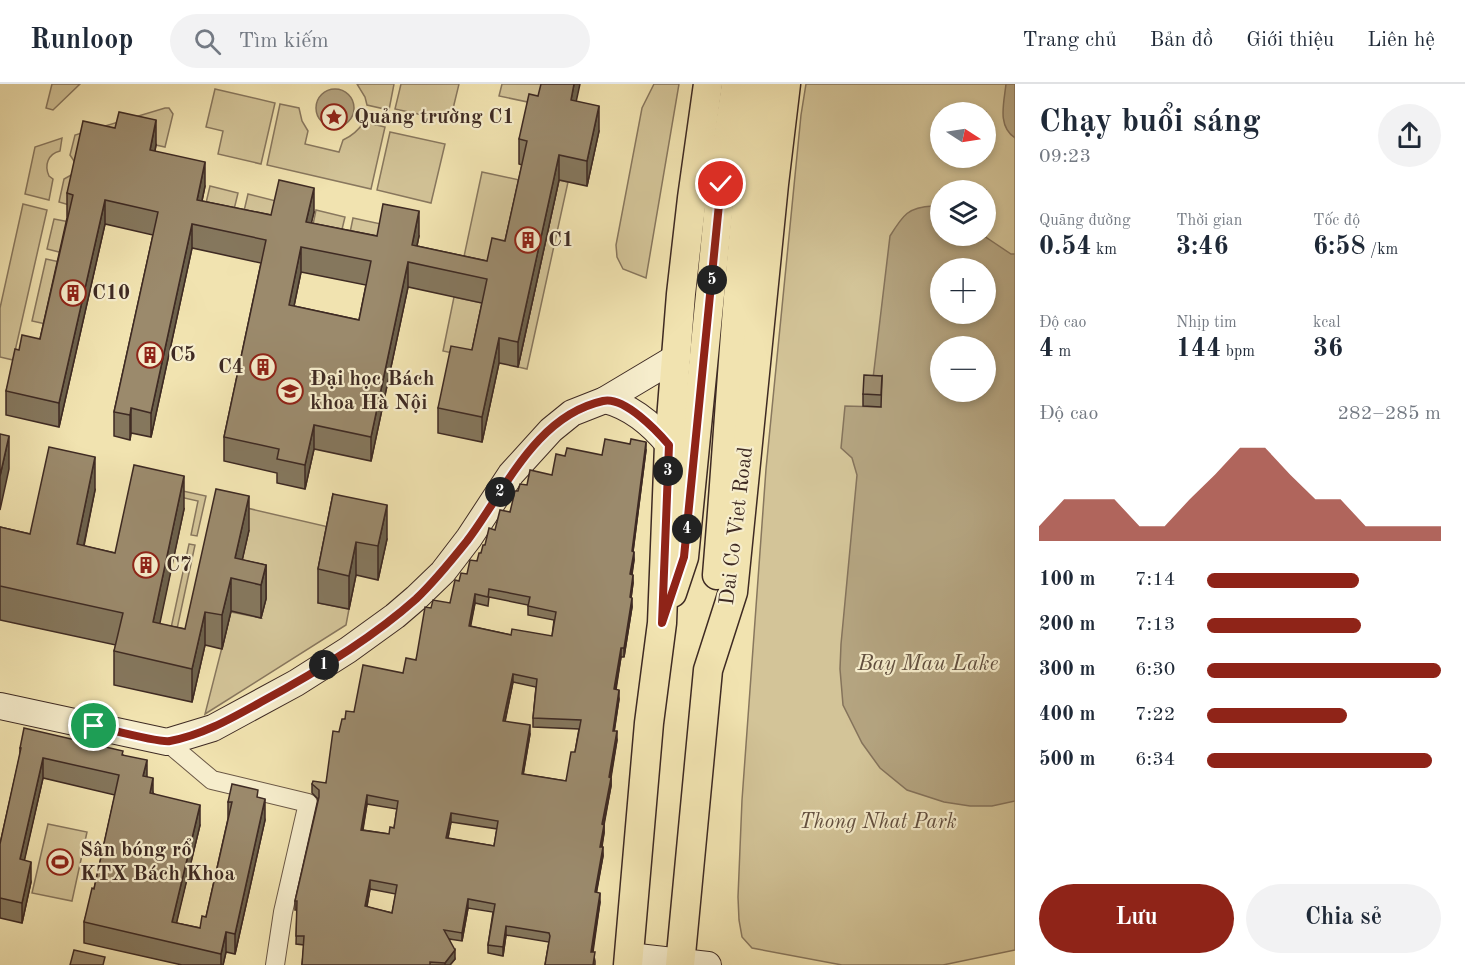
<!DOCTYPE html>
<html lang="vi">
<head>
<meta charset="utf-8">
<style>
  :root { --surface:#fff; --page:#f2f2f3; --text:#1f2937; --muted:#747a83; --line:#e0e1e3; --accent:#8f2418 }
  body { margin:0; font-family:"Old Standard TT",serif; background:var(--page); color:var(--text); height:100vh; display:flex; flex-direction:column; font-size:22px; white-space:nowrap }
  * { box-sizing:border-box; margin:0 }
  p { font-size:20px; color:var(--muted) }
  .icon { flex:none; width:33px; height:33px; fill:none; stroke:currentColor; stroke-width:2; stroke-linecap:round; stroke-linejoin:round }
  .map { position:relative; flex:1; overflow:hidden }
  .sheet { display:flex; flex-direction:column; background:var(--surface); width:450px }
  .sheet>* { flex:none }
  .needle { width:39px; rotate:102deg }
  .controls { position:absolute; left:930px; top:18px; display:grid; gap:12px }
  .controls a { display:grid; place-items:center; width:66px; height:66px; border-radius:50%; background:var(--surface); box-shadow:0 3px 9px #0003; font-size:30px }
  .pin { position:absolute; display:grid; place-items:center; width:51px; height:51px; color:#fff; margin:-26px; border:3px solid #fff; border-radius:50%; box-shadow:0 2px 6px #0007 }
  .km { position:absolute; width:30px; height:30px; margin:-15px; border-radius:50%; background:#222; color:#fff; font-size:16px; line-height:30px; text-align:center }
  .round { display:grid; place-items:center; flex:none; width:63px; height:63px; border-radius:32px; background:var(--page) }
  .head { display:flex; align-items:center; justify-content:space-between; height:102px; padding:0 24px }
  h1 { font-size:33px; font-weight:700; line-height:45px }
  .metrics { display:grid; grid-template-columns:repeat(3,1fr); gap:9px; height:102px; padding:6px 24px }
  .metrics div { display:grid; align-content:center }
  .metrics b { font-size:26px; font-weight:700 }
  .metrics small { font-size:16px; font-weight:400 }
  .metrics p { font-size:16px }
  .chart { height:168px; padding:12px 24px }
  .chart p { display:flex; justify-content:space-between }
  .chart svg { width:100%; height:108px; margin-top:6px; fill:var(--accent); opacity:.7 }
  .primary-button { display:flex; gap:12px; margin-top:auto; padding:12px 24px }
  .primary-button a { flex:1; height:69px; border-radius:36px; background:var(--accent); color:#fff; font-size:24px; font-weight:700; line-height:69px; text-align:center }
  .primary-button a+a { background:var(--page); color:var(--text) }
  ul { padding:0 24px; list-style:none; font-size:20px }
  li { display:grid; grid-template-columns:96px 72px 1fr; align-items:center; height:45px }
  li i { height:15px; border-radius:8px; background:var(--accent) }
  header { display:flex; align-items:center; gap:36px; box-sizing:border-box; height:84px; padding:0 30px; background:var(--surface); border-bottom:2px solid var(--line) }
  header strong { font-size:28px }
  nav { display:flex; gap:33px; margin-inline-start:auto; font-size:21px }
  .search { width:420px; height:54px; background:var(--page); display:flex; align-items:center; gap:15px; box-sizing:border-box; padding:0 21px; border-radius:33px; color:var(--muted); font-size:22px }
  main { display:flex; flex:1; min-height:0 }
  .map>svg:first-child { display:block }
  .green { fill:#d3c498; stroke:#88775e; stroke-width:1.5; fill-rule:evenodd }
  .water { fill:#b4a480; stroke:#85735b; stroke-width:1.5; fill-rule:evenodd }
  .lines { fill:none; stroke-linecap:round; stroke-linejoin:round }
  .street-casing { stroke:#6b5846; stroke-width:20 }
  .secondary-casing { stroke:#3e2a23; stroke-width:28 }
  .primary-casing { stroke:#3e2a23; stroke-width:31 }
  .street { stroke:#f6edcc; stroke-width:18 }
  .secondary { stroke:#f6edcc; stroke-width:26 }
  .primary { stroke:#f1e3b0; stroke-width:28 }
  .wall { fill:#85775d; stroke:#3e2a23; stroke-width:1.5; fill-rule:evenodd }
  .shaded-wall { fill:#6c614c; stroke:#3e2a23; stroke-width:1.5 }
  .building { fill:#9b8a6c; stroke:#3e2a23; stroke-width:1.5; fill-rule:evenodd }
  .route-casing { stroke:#fff; stroke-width:12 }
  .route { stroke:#8f2418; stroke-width:8 }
  .labels { text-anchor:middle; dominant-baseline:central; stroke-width:4.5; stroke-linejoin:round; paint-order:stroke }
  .poi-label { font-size:21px; font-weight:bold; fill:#3e2a23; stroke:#f6edcc; text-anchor:start }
  .street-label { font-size:21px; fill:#3e2a23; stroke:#f6edcc }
  .park-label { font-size:21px; font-style:italic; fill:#635040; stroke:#f6edcc }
  .water-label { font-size:22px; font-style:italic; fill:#614f3f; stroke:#f6edcc }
</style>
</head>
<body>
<header>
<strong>Runloop</strong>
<div class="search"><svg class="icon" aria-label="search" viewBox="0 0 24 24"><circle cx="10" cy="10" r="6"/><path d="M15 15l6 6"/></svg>Tìm kiếm</div>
<nav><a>Trang chủ</a><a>Bản đồ</a><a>Giới thiệu</a><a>Liên hệ</a></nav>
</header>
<main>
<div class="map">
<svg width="1015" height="881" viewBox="0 0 1015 881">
  <rect width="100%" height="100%" fill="#f1e3b0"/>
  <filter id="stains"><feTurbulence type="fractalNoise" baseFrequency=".00333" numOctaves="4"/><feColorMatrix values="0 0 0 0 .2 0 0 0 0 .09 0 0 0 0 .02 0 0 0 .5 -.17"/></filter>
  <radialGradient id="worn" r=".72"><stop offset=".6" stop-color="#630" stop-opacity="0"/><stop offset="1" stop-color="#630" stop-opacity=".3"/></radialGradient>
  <!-- green -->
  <g class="green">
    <path d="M 52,0 L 80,0 L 53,26 L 46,24 Z"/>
    <path d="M 357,0 L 394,0 L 389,26 L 367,21 L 365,13 Z"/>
    <path d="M 401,0 L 459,0 L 450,37 L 395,25 Z"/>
    <path d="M 502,0 L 546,0 L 542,21 L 499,12 Z"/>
    <path d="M 654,0 L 679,0 L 646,194 L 623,185 L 617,173 L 616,161 L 642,24 Z"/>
    <path d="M 806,0 L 1015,0 L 1015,866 L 943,881 L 842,881 L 752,864 L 742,853 L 739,836 L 738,813 L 742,716 L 766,385 L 801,31 ZM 940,28 L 986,28 L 986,74 L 940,74 ZM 940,106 L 986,106 L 986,152 L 940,152 ZM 940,184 L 986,184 L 986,230 L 940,230 ZM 940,262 L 986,262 L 986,308 L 940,308 Z"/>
    <path d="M 215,5 L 275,19 L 261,80 L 218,70 L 223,47 L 206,43 Z"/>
    <path d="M 280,20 L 299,24 L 302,37 L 308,47 L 305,60 L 339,68 L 343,56 C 352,52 358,47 364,38 L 385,43 L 371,105 L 267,81 Z"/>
    <path d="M 165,24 L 169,24 L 173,30 L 165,63 L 120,53 L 69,121 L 59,118 L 64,95 L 73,90 L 74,77 L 70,71 L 75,51 Z"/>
    <path d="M 390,48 L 445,60 L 431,119 L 377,106 Z"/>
    <path d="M 62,54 L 60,67 C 48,70 44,81 49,92 L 53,95 L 49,116 L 25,110 L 35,63 Z"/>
    <path d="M 482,88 L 524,97 L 505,181 L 459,196 Z"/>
    <path d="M 559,96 L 568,98 L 527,285 L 518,283 Z"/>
    <path d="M 210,102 L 238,109 L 230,142 L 202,136 Z"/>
    <path d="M 248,110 L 276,117 L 268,150 L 240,144 Z"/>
    <path d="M 23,120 L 47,126 L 13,276 L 0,273 L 0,224 Z"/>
    <path d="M 316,126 L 345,133 L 337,166 L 309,160 Z"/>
    <path d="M 353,134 L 381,140 L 374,174 L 346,168 Z"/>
    <path d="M 54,135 L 70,138 L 63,169 L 47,165 Z"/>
    <path d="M 46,175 L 60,178 L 46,240 L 32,237 Z"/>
    <path d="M 454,213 L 487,220 L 476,274 L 443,267 Z"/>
    <path d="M 137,397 L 206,412 L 197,452 L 191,451 L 198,417 L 135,403 Z"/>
    <path d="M 221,418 L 333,444 L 318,519 L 349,525 L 346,541 L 205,630 L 231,528 L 261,534 L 235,508 Z"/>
    <path d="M 189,460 L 195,461 L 171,573 L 165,572 Z"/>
    <path d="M 48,740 L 87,748 L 72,817 L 32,809 Z"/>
  </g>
  <!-- water -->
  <g class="water">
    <path d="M 1006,0 L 1015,0 L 1015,54 C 997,42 1004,19 1006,0 Z"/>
    <circle cx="335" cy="24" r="19"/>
    <path d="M 933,122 L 940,126 L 940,152 L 984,152 L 1011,170 L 1015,170 L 1015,717 L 992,722 L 970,722 L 944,718 L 907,706 L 880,684 L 862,659 L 843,621 L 840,585 L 841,560 L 857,391 L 852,374 L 841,364 L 845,322 L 881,323 L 872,303 L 890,152 C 903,131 908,123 933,122 ZM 940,184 L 986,184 L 986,230 L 940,230 ZM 940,262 L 986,262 L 986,308 L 940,308 Z"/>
  </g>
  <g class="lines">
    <!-- street casing -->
    <g class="street-casing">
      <path id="street" d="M 167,658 L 212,696 L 308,719 L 283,828 L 275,881"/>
    </g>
    <!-- secondary casing -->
    <g class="secondary-casing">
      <g id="secondary">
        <path d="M 605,316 C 632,323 652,340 669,361"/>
        <path d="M 0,622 L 167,658 L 213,644 L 296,599 L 348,566 L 395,532 L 416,514 L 443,488 L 469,454 L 511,390 L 551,346 L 572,329 L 605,316 L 677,273"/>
        <path d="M 629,872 L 708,881"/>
      </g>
    </g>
    <!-- primary casing -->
    <g class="primary-casing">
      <g id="primary">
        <path d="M 717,491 C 731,327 737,163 762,0"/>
        <path d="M 672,509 L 684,473 L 721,100 L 736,0"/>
        <path d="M 628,881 L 649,639 L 662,539 L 669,361 L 681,210 L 692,114 L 708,0"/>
        <path d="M 680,881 L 708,586 L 733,508 L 774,100 L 786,0"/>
      </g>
    </g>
    <!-- street -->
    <use href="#street" class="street"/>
    <!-- secondary -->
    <use href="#secondary" class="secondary"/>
    <!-- primary -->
    <use href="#primary" class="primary"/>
  </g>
  <!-- wall -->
  <g class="wall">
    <path d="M 538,12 L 576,17 L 599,47 L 587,102 L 559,96 L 518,283 L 499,279 L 482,358 L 438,349 L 438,324 L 472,266 L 482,219 L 408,203 L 371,377 L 314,365 L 305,405 L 277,399 L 277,389 L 224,377 L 224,353 L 261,179 L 192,164 L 151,353 L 131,349 L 130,356 L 114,352 L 114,328 L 153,151 L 105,140 L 59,343 L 6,331 L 6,307 L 19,266 L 40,255 L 67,134 L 67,109 L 156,61 L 155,67 L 205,102 L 202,117 L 271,131 L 314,128 L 311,139 L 377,152 L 419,152 L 417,162 L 487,177 L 505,157 L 522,81 L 519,80 L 519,55 ZM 301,188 L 366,201 L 359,236 L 294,222 Z"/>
    <path d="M 882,292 L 881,323 L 863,322 L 863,310 Z"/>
    <path d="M 646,366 L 633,467 L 634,476 L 632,491 L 633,499 L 631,514 L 632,523 L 624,573 L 621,573 L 616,606 L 619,615 L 614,647 L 617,656 L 611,694 L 611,702 L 604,741 L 604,749 L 602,763 L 603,772 L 596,809 L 600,818 L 593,868 L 595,877 L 595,881 L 545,881 L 549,858 L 506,851 L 503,872 L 488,869 L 488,861 L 493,828 L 468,824 L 462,857 L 449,855 L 455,875 L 450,881 L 302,881 L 304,861 L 296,860 L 297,826 L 295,826 L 295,817 L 318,715 L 312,709 L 312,700 L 326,699 L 339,648 L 345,635 L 403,589 L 416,576 L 431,524 L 450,519 L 459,497 L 467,490 L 477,477 L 485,461 L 495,446 L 510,428 L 518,407 L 527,401 L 552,391 L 565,372 L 602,371 ZM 489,513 L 528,521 L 528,531 L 554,536 L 552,552 L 511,551 L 470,542 L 475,519 L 488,522 ZM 513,598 L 536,603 L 533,634 L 533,643 L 579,645 L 575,668 L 566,697 L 523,690 L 530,650 L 505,638 ZM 367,720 L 397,725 L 394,744 L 389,750 L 363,746 ZM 451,738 L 497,745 L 494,762 L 448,754 ZM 370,805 L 396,810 L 392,829 L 367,823 Z"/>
    <path d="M 95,406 L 84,462 L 115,469 L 184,425 L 159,540 L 185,545 L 249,446 L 242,476 L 266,481 L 266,515 L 261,534 L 231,527 L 222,565 L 205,561 L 192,618 L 114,601 L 114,567 L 116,561 L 0,536 L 0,443 L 30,450 Z"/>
    <path d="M 333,410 L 387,455 L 378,496 L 356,491 L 349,525 L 318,519 L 318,485 Z"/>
    <path d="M 20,664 L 123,671 L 147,693 L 153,709 L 200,741 L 176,839 L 200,844 L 206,833 L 228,735 L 228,718 L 258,714 L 265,736 L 235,870 L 226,868 L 223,881 L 182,881 L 84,859 L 84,838 L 94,805 L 115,711 L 43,694 L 24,776 L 31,798 L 22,839 L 0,834 L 0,760 L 20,671 Z"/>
  </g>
  <!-- shaded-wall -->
  <g class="shaded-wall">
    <path d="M 574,0 L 580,0 L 571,41 L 571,16 Z"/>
    <path d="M 599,22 L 599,47 L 587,102 L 587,77 Z"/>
    <path d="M 156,36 L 156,61 L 150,91 L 150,66 Z"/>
    <path d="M 559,71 L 559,96 L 518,283 L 518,258 Z"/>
    <path d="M 205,78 L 205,102 L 197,140 L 197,116 Z"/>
    <path d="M 314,104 L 314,128 L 306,162 L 306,138 Z"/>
    <path d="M 105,116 L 105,140 L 59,343 L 59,319 Z"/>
    <path d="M 419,127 L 419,152 L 413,179 L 412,161 Z"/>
    <path d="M 192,140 L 192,164 L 151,353 L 151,329 Z"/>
    <path d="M 301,163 L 301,188 L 289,246 L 289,221 Z"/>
    <path d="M 408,178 L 408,203 L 371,377 L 371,353 Z"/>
    <path d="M 499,254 L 499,279 L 482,358 L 482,333 Z"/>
    <path d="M 131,324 L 131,349 L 130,356 L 130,331 Z"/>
    <path d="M 314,341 L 314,365 L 305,405 L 305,381 Z"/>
    <path d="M 9,352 L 9,385 L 0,426 L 0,392 Z"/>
    <path d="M 646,358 L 646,366 L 632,476 L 632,467 Z"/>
    <path d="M 95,373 L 95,406 L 77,494 L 77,460 Z"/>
    <path d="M 184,392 L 184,425 L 153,572 L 153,538 Z"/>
    <path d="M 249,412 L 249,446 L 238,495 L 235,474 Z"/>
    <path d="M 387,421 L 387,455 L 378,496 L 378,462 Z"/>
    <path d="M 356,458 L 356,491 L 349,525 L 349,492 Z"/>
    <path d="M 634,468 L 634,476 L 630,499 L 630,490 Z"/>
    <path d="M 266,481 L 266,515 L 261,534 L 261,501 Z"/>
    <path d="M 633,491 L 633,499 L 630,522 L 630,513 Z"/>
    <path d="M 231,494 L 231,527 L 222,565 L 222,531 Z"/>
    <path d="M 475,510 L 475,519 L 469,551 L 469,542 Z"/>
    <path d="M 632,514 L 632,523 L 624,573 L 624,564 Z"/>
    <path d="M 205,528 L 205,561 L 192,618 L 192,585 Z"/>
    <path d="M 621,564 L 621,573 L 614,614 L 614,605 Z"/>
    <path d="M 513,590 L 513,598 L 503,646 L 503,637 Z"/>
    <path d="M 619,606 L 619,615 L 613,656 L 613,647 Z"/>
    <path d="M 530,641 L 530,650 L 522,698 L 522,690 Z"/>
    <path d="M 617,647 L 617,656 L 609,702 L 609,693 Z"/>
    <path d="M 43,674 L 43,694 L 20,796 L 20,775 Z"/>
    <path d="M 147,676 L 147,696 L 143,692 Z"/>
    <path d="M 153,694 L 153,714 L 150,709 Z"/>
    <path d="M 611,694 L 611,702 L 602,749 L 602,740 Z"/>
    <path d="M 367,711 L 367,720 L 361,754 L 361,746 Z"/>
    <path d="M 265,715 L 265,736 L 235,870 L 235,850 Z"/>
    <path d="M 200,721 L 200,741 L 172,858 L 172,838 Z"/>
    <path d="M 451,729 L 451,738 L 446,763 L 446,754 Z"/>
    <path d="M 604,741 L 604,749 L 600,771 L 600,763 Z"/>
    <path d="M 603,763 L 603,772 L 595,817 L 595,808 Z"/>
    <path d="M 31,778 L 31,798 L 22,839 L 22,819 Z"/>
    <path d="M 370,796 L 370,805 L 365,831 L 365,822 Z"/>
    <path d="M 600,809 L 600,818 L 591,876 L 591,868 Z"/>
    <path d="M 468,815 L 468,824 L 462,857 L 462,849 Z"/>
    <path d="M 506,842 L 506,851 L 503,872 L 503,863 Z"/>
    <path d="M 226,848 L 226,868 L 223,881 L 221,881 L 221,870 Z"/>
    <path d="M 455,866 L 455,875 L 450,881 L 445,881 L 445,879 Z"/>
  </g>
  <!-- building -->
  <g class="building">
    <path d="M 541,0 L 574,0 L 571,16 L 599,22 L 587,77 L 559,71 L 518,258 L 499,254 L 482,333 L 438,324 L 451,262 L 472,266 L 487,195 L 408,178 L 371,353 L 314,341 L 305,381 L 277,375 L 279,365 L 224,353 L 266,156 L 192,140 L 151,329 L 131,324 L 130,331 L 114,328 L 158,128 L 105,116 L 59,319 L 6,307 L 15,265 L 19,266 L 22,251 L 40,255 L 73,111 L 67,109 L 83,37 L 115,44 L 119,28 L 156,36 L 150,66 L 205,78 L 197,116 L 271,131 L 279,96 L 314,104 L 306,138 L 377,152 L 383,120 L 419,127 L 412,161 L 487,177 L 492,154 L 505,157 L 527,57 L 519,55 L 529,10 L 538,12 ZM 301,163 L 371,177 L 359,236 L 289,221 Z"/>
    <path d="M 864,291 L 882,292 L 881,311 L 863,310 Z"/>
    <path d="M 0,350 L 9,352 L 0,392 Z"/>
    <path d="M 605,355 L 630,360 L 631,355 L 646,358 L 632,467 L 634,468 L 630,490 L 633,491 L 630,513 L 632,514 L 624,564 L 621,564 L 614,605 L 619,606 L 613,647 L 617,647 L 609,693 L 611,694 L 602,740 L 604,741 L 600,763 L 603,763 L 595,808 L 600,809 L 591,868 L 595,868 L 593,881 L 545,881 L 550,852 L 549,849 L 506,842 L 503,863 L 488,861 L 495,820 L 468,815 L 462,849 L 444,846 L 455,866 L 445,879 L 430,878 L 430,881 L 302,881 L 304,852 L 296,852 L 297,817 L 295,817 L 319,713 L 319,706 L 312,700 L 313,697 L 326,699 L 333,647 L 339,648 L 342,635 L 345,635 L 346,627 L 354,628 L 363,581 L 403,589 L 406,574 L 416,576 L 425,523 L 431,524 L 433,516 L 450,519 L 455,496 L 459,497 L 461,489 L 467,490 L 470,476 L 477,477 L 479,469 L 481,469 L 483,461 L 485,461 L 489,444 L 495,446 L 500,426 L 510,428 L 515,407 L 518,407 L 520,400 L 527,401 L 530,386 L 552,391 L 556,370 L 565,372 L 567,364 L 602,371 ZM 489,505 L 530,513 L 528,522 L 556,528 L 552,552 L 512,545 L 511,551 L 469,542 L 475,510 L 488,513 ZM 513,590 L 537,595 L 533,634 L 581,636 L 575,668 L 571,668 L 566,697 L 522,690 L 530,641 L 503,637 ZM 367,711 L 398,717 L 394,744 L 390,743 L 389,750 L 361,746 ZM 451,729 L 498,737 L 494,762 L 446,754 ZM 370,796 L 397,801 L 392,829 L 365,822 Z"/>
    <path d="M 49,363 L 95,373 L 77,460 L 115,469 L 134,381 L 184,392 L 153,538 L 185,545 L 216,405 L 249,412 L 235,474 L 266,481 L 261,501 L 231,494 L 222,531 L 205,528 L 192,585 L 114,567 L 123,529 L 0,502 L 0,443 L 30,450 Z"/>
    <path d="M 333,410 L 387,421 L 378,462 L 356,458 L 349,492 L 318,485 Z"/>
    <path d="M 24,644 L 123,667 L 122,671 L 147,676 L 143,692 L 153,694 L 150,709 L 200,721 L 172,838 L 200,844 L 202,832 L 206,833 L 232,718 L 228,718 L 232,700 L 258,706 L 257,713 L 265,715 L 235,850 L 226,848 L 221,870 L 84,838 L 92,804 L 94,805 L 119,691 L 43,674 L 20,775 L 31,778 L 22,819 L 0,814 L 0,760 L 21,664 L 20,664 Z"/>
    <path d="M 74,866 L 105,873 L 103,881 L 70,881 Z"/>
  </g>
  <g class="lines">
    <!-- route casing -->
    <g class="route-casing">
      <path id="route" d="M 94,642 C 109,645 158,659 170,657 C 203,651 232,634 261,618 C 315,589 370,556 416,515 C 435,497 451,477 467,457 C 505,407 535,332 603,317 C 624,312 657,347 669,361 L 662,539 L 684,473 L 721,100"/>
    </g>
    <!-- route -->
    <use href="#route" class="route"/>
  </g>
  <!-- icons -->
  <defs>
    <g id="sight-ring" transform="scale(1.35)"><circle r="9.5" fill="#f6edcc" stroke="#8f2418" stroke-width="1.5"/><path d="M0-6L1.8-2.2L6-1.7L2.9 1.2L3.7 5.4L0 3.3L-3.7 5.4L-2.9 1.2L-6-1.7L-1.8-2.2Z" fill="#8f2418"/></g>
    <g id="building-ring" transform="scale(1.35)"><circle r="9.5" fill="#f6edcc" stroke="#8f2418" stroke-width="1.5"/><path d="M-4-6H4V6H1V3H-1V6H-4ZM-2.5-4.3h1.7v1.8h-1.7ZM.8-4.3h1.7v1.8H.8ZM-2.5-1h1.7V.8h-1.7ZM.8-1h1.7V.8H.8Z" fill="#8f2418"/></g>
    <g id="university-ring" transform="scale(1.35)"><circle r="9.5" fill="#f6edcc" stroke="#8f2418" stroke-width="1.5"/><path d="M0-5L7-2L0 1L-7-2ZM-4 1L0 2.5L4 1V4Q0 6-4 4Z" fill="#8f2418"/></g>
    <g id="stadium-ring" transform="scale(1.35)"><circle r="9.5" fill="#f6edcc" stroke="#8f2418" stroke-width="1.5"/><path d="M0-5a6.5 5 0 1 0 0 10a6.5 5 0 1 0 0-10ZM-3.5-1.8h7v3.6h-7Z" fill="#8f2418"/></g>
  </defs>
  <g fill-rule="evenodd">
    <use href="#sight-ring" x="334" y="33"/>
    <use href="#building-ring" x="528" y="156"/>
    <use href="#building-ring" x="73" y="209"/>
    <use href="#building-ring" x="150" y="271"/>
    <use href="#building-ring" x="263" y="283"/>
    <use href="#university-ring" x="290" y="307"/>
    <use href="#building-ring" x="146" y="481"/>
    <use href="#stadium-ring" x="60" y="778"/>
  </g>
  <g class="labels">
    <!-- poi labels -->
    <g class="poi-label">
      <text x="354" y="33">Quảng trường C1</text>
      <text x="548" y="156">C1</text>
      <text x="92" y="209">C10</text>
      <text x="170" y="271">C5</text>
      <text x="244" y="283" text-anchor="end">C4</text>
      <text x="310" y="295">Đại học Bách<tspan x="310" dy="24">khoa Hà Nội</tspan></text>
      <text x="166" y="481">C7</text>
      <text x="80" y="766">Sân bóng rổ<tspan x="80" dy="24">KTX Bách Khoa</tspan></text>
    </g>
    <!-- street labels -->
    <g class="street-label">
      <text transform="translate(737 442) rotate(-83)">Dai Co Viet Road</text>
    </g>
    <!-- park labels -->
    <g class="park-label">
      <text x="878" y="738">Thong Nhat Park</text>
    </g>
    <!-- water labels -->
    <g class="water-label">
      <text x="928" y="580">Bay Mau Lake</text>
    </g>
  </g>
  <rect width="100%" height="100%" filter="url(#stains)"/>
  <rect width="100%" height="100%" fill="url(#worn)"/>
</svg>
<div class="controls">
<a><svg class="needle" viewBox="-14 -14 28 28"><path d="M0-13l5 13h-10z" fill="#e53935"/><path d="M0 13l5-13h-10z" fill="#747a83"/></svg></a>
<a><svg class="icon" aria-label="layers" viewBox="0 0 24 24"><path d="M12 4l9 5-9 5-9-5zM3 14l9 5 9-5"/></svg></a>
<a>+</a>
<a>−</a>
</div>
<div class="pin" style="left:94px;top:642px;background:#1e9e55"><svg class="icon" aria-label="arrive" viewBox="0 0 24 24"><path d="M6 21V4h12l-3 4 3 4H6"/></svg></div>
<div class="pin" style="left:721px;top:100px;background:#d93025"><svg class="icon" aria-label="check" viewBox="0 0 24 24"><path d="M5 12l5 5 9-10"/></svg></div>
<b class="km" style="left:324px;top:581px">1</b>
<b class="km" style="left:500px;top:408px">2</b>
<b class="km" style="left:668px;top:387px">3</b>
<b class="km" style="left:687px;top:445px">4</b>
<b class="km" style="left:712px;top:196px">5</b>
</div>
<section class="sheet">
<div class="head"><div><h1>Chạy buổi sáng</h1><p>09:23</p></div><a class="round"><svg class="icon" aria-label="share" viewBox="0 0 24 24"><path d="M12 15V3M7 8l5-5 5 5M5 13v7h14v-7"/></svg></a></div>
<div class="metrics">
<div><p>Quãng đường</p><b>0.54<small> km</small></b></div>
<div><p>Thời gian</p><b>3:46</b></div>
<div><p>Tốc độ</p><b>6:58<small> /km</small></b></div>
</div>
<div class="metrics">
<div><p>Độ cao</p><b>4<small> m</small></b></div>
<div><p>Nhịp tim</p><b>144<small> bpm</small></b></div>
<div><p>kcal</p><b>36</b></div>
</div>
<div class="chart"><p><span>Độ cao</span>282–285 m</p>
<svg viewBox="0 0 160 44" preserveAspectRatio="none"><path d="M0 44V38L10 27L20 27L30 27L40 38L50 38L60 27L70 17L80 6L90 6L100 17L110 27L120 27L130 38L140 38L150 38L160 38V44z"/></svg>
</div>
<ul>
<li><b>100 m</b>7:14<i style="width:65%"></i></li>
<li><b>200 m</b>7:13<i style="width:66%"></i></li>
<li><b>300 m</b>6:30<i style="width:100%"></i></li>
<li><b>400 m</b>7:22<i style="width:60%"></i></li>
<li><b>500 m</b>6:34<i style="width:96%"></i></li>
</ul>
<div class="primary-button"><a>Lưu</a><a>Chia sẻ</a></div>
</section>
</main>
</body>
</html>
